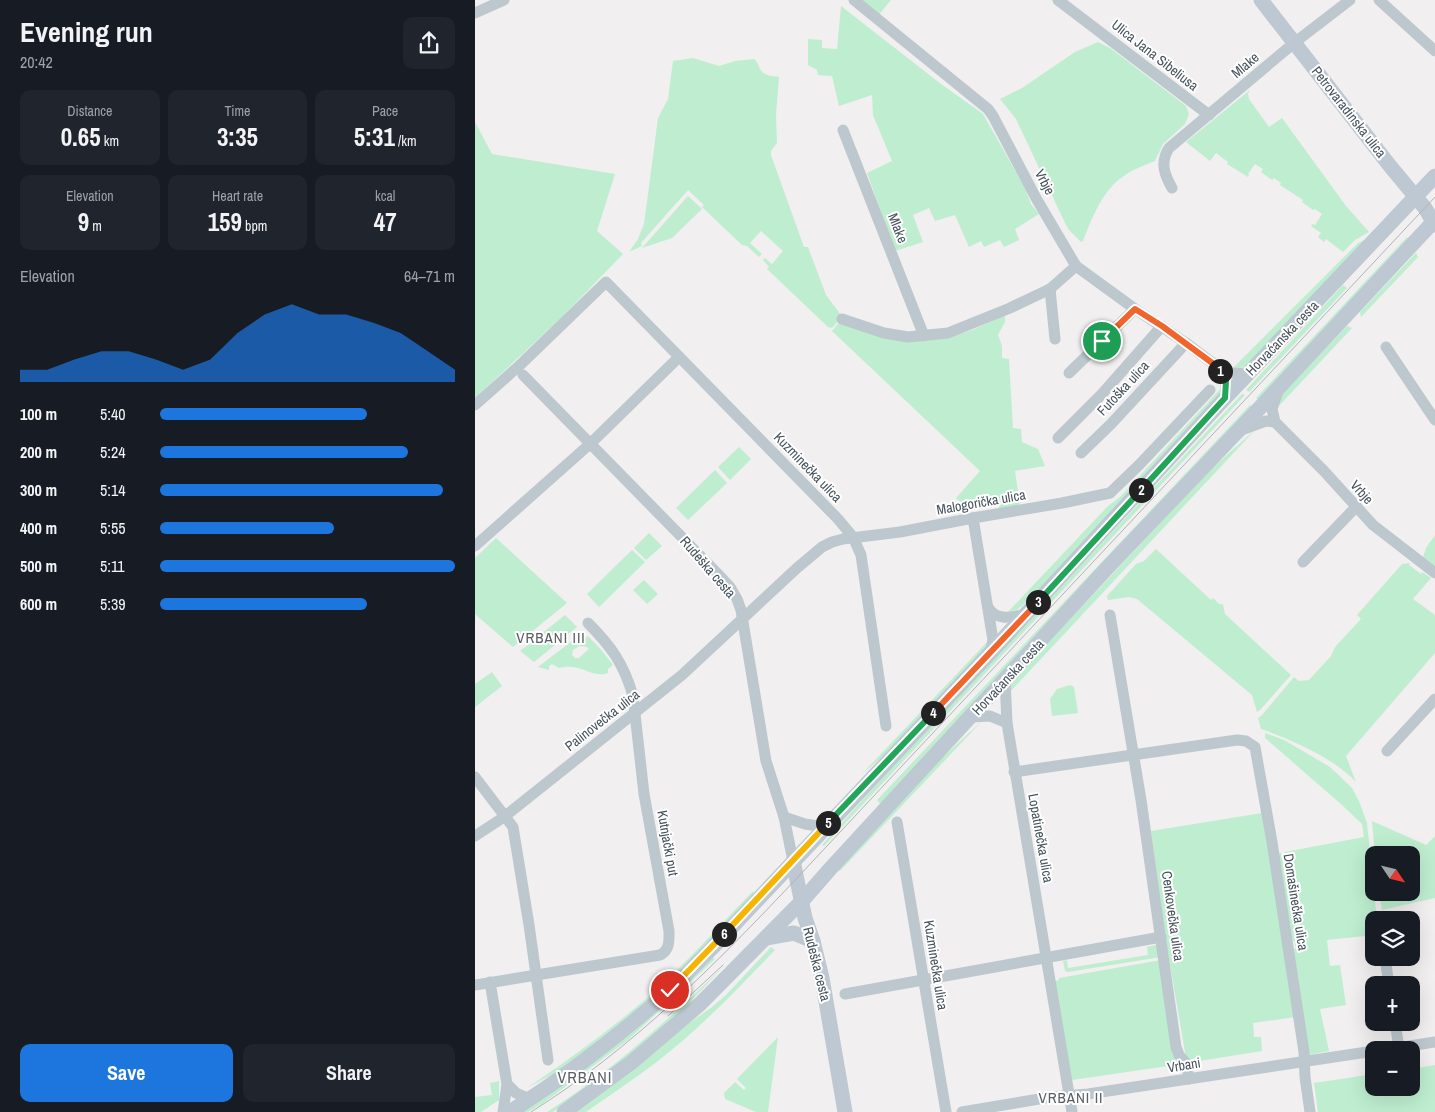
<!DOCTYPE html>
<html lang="en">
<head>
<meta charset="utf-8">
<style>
  :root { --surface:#171b24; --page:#20242c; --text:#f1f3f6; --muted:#9ea1a6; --accent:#1d76dd }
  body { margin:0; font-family:"Archivo Narrow",sans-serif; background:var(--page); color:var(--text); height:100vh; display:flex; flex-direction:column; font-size:19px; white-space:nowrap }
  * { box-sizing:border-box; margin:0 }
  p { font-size:16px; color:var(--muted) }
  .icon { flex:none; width:28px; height:28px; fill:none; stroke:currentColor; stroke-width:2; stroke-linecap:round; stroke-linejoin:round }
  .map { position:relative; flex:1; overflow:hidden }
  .drawer { display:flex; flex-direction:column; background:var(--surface); width:475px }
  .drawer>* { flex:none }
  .needle { width:32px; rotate:125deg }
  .tools { position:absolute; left:890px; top:846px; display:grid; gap:10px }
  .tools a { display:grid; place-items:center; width:55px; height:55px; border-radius:10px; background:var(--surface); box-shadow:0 5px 20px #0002; font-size:25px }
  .pin { position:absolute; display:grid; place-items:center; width:42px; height:42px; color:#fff; margin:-21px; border:2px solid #fff; border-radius:50%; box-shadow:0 1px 5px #0007 }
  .km { position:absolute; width:25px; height:25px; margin:-12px; border-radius:50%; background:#222; color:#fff; font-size:14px; line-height:25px; text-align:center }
  .round { display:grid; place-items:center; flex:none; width:52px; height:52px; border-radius:10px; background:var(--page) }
  .summary { display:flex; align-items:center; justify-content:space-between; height:85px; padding:0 20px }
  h1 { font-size:28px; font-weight:700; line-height:38px }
  .metrics { display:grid; grid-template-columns:repeat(3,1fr); gap:8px; height:85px; padding:5px 20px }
  .metrics div { display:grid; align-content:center; border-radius:10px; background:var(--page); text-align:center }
  .metrics b { font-size:25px; font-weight:700 }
  .metrics small { font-size:14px; font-weight:400 }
  .metrics p { font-size:14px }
  .chart { height:140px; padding:10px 20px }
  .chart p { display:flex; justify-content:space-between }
  .chart svg { width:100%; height:90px; margin-top:5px; fill:var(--accent); opacity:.7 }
  .action { display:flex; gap:10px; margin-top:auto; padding:10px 20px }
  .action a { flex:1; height:58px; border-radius:10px; background:var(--accent); color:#fff; font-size:20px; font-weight:700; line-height:58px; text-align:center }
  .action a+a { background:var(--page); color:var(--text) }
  ul { padding:0 20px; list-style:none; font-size:16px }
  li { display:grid; grid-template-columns:80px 60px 1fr; align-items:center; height:38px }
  li i { height:12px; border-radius:6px; background:var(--accent) }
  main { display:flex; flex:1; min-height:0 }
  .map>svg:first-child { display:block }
  .green { fill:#beeecf; fill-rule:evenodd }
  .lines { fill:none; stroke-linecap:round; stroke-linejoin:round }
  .street { stroke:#bdc7ce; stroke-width:11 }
  .secondary { stroke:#bdc8d2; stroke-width:15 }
  .tram { stroke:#b1b4b9; stroke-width:1 }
  .split-1-casing { stroke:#fff; stroke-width:10 }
  .split-2-casing { stroke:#fff; stroke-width:10 }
  .split-3-casing { stroke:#fff; stroke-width:10 }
  .split-4-casing { stroke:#fff; stroke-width:10 }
  .split-5-casing { stroke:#fff; stroke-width:10 }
  .split-6-casing { stroke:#fff; stroke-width:10 }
  .split-7-casing { stroke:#fff; stroke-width:10 }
  .split-1 { stroke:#f0652b; stroke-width:6 }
  .split-2 { stroke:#22a559; stroke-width:6 }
  .split-3 { stroke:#22a559; stroke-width:6 }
  .split-4 { stroke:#f0652b; stroke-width:6 }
  .split-5 { stroke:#22a559; stroke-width:6 }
  .split-6 { stroke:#f5b400; stroke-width:6 }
  .split-7 { stroke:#f5b400; stroke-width:6 }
  .labels { text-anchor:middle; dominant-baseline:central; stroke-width:4; stroke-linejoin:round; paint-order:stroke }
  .street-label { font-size:14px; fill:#47535c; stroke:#fff }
  .neighbourhood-label { font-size:15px; letter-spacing:1px; fill:#5c6064; stroke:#fff }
  .quarter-label { font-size:16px; letter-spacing:1px; fill:#5c6064; stroke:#fff }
</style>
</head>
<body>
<main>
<section class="drawer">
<div class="summary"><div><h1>Evening run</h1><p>20:42</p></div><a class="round"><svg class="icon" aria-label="share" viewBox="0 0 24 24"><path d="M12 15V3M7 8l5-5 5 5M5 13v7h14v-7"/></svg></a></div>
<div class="metrics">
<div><p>Distance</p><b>0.65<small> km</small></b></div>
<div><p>Time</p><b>3:35</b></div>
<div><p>Pace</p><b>5:31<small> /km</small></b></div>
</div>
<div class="metrics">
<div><p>Elevation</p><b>9<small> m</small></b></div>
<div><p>Heart rate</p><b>159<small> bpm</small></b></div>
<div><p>kcal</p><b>47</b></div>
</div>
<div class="chart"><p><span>Elevation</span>64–71 m</p>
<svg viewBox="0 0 160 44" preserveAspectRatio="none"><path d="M0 44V38L10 38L20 33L30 29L40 29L50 33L60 38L70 33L80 20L90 11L100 6L110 11L120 11L130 15L140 20L150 29L160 38V44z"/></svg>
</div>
<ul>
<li><b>100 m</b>5:40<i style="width:70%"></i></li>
<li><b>200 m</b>5:24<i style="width:84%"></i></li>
<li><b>300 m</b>5:14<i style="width:96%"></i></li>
<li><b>400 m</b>5:55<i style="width:59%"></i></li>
<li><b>500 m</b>5:11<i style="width:100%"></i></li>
<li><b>600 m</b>5:39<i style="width:70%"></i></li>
</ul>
<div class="action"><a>Save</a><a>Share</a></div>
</section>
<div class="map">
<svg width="960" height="1112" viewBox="0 0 960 1112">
  <rect width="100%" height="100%" fill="#f1efef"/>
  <!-- green -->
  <g class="green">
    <path d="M 384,0 L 416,0 L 403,16 Z"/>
    <path d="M 366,6 L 466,84 L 508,114 L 550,188 L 556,204 L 564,214 L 540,229 L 544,240 L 529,247 L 525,240 L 509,247 L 506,241 L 494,247 L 480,215 L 460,221 L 454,208 L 438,215 L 448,242 L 420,251 L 392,173 L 417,161 L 398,115 L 397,95 L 364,106 L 357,76 L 343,75 L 342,70 L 333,65 L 333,39 L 347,40 L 347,48 L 362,49 Z"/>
    <path d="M 623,42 L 635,48 L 711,106 L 714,114 L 710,124 L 688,144 L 680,161 C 670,165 658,169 649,176 C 628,189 617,218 608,241 L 606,242 L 594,230 L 590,223 L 541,119 L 525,99 L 547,88 L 600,52 Z"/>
    <path d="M 218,58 L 244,66 L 260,61 L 279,59 C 284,63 284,71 290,74 C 294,76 300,76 304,77 L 301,115 L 302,143 L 296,151 L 296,155 L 329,247 L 333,247 L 351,295 L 366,315 L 366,318 L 357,328 L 353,327 L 292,269 L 294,267 L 288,260 L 290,258 L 297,264 L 308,251 L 286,231 L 275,243 L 287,254 L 284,257 L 272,246 L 267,245 L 227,207 L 229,205 L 213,190 L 166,243 L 167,246 L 154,252 L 163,239 L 169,224 L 183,118 L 193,99 L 198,61 Z"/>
    <path d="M 775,90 L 773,94 L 774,99 L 794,127 L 807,118 L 871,206 L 894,232 L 880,240 L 868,252 L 851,239 L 849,242 L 843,237 L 846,233 L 836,226 L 837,224 L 840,225 L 847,214 L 840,209 L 838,210 L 827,202 L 828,200 L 805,185 L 806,183 L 799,178 L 797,180 L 786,172 L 788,169 L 780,164 L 773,174 L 774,175 L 773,177 L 752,164 L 753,162 L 741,153 L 735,161 L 711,142 Z"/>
    <path d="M 0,122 L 17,154 L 140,174 L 122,231 L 148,254 L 88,316 L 0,398 Z"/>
    <path d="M 213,196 L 227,209 L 197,238 L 167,248 Z"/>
    <path d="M 896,237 L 770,367 L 756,370 L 883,243 Z"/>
    <path d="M 932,237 L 933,239 L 784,401 L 781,398 Z"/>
    <path d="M 941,253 L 943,257 L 886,317 L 885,312 Z"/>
    <path d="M 868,285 L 872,288 L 774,392 L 771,390 Z"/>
    <path d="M 530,315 L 530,322 L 523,335 L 527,346 L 527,358 L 534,359 L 538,428 L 546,429 L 547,442 L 563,449 L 570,466 L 540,471 L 545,506 L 524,509 L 523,499 L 488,504 L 481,498 L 505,471 L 357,331 L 366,320 L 379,326 L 475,337 L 497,330 Z"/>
    <path d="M 872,326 L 877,328 L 801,409 L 807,394 Z"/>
    <path d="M 749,385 L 749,388 L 559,595 L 542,610 L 531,614 L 633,506 L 645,497 Z"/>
    <path d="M 767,394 L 770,395 L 349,846 L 347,845 L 437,745 Z"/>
    <path d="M 775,405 L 778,407 L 406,805 L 402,800 Z"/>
    <path d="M 782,428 L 532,695 L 534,685 L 537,681 L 736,469 Z"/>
    <path d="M 264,447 L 276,459 L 255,480 L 243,467 Z"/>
    <path d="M 240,470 L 252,483 L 213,520 L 201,508 Z"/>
    <path d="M 174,533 L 187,546 L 171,560 L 159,548 Z"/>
    <path d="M 960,535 L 960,566 L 948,557 L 951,548 Z"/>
    <path d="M 21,538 L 92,603 L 38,647 L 0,614 L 0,558 Z"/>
    <path d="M 681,549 L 736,600 L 738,598 L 744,604 L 748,604 L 750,614 L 816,675 L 785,710 L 782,712 L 777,695 L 662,599 L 654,597 L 633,600 L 632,596 L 661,564 L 669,561 Z"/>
    <path d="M 157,550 L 170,562 L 124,607 L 112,594 Z"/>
    <path d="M 935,563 L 934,565 L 946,574 L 947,572 L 956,578 L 938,599 L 960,615 L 960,653 L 871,756 L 881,782 C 860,759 816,739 786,729 L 783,718 L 787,715 L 819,677 L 824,681 L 834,680 L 856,656 L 860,647 L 886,619 L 882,615 L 927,564 Z"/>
    <path d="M 169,580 L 183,594 L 172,604 L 158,590 Z"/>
    <path d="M 90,615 L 102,627 L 59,662 L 45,651 Z"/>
    <path d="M 106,634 L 115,638 L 128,652 L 138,665 L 133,669 L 133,673 C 117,679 106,662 84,668 L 77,664 L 74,666 L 74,670 L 63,667 ZM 104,646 L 112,647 L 114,649 L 104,658 L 100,658 L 97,655 L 98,650 Z"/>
    <path d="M 513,641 L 512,645 L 409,755 L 386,775 Z"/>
    <path d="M 17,672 L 27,686 L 0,707 L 0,684 Z"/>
    <path d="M 595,685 L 599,687 L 603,713 L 577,716 L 575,699 L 582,689 Z"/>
    <path d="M 508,720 L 365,871 L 362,869 L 455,769 Z"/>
    <path d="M 790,733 L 809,740 L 855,767 L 877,788 L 884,801 L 892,823 L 902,920 L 899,920 L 899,935 L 852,940 L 855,966 L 865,965 L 871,1005 L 845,1009 L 854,1051 L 833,1055 L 817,951 L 821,948 L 819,941 L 815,939 L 802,853 L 806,853 L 814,896 L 817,895 L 810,852 L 889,837 L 887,824 L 867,805 L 790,738 Z"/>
    <path d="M 787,813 L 821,1017 L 778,1023 L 779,1037 L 786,1037 L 787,1051 L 718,1062 L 711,1058 L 692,947 L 676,831 Z"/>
    <path d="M 897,821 L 951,845 L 960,836 L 960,898 L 907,910 L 904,893 L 936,892 L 936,855 L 900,855 Z"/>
    <path d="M 277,892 L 282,893 L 238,939 L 157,1017 L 89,1068 L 52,1088 C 93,1060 134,1031 172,998 C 209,965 243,928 277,892 Z"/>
    <path d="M 681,945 L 686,957 L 593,972 L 590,971 L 588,961 L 592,960 L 593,968 L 673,955 L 672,947 Z"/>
    <path d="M 296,947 L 300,950 C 263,989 225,1028 183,1061 C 159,1079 135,1095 111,1112 L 100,1112 L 203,1031 L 237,1007 L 251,995 Z"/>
    <path d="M 237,957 L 240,959 L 153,1040 L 67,1104 L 53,1112 L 46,1112 Z"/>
    <path d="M 686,960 L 707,1064 L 597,1080 L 580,981 L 584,980 L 584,978 Z"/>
    <path d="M 249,966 L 200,1018 L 161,1051 L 78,1112 L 72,1112 C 137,1071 194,1019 249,966 Z"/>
    <path d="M 303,1037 L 293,1112 L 281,1112 L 250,1099 L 249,1093 L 260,1082 L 269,1090 L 271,1088 L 262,1079 Z"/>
    <path d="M 960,1065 L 960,1112 L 843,1112 L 839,1083 L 899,1074 L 899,1088 L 936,1088 L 936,1069 Z"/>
    <path d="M 24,1081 L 24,1100 L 6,1112 L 0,1112 L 0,1097 L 17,1095 L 15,1083 Z"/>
  </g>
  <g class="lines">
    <!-- street -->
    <g class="street">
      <path d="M 379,0 L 513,109 L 518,116 L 561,198 L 601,266 L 660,309 L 711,343 L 744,368 L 756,373 L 772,374"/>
      <path d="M 583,0 L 734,115"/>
      <path d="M 904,0 L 960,51"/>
      <path d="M 0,13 L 29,0"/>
      <path d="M 368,130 L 449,336"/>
      <path d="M 697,188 C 689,174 685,162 694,148 L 819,43 L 875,0"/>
      <path d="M 575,289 L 580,339"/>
      <path d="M 367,319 L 409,333 L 433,337 L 473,333 L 535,308 L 575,289 L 601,266"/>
      <path d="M 911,347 L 960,420"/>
      <path d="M 744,368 L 751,381 L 750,398"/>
      <path d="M 594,373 L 660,309"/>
      <path d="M 48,375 L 241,572 L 255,587 L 262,599 L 266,610 L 291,761 L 309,817 L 318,861"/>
      <path d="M 803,391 L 797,409 L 800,422 L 849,471 L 898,525 L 960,573"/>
      <path d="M 0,405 L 44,366 L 131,282 L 363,519 L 378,537 L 386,555 L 411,726"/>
      <path d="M 766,430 L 791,421 L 800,422"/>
      <path d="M 583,438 L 627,394 L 687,326"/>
      <path d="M 606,453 L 636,424 L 711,343"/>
      <path d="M 498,518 L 518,640 L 515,653"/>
      <path d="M 0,546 L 116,443 L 204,357"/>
      <path d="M 828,562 L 881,507"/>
      <path d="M 513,607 C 521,622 538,617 551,614"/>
      <path d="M 635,615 L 666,800 L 701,1047 L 704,1055 L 711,1063 L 714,1079"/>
      <path d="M 530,679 L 532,723 L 597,1112"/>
      <path d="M 495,717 L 515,716 L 532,723"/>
      <path d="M 912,751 L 960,699"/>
      <path d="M 539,772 L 762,740 L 771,741 L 780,747 L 797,842 L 829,1052 L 830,1077 L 835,1112"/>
      <path d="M 0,777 L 38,827 L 54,925 L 73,1060"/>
      <path d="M 309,817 L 330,824 L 350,827"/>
      <path d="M 422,822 L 471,1112"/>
      <path d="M 0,836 L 29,817 L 207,675 L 322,568 L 347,547 L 357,542 L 368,539 L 425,532 L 498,518 L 587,503 L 635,493 L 664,465 L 735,390"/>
      <path d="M 910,958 L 914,985"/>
      <path d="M 15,982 L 32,1084 L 28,1112"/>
      <path d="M 0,985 L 185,955 C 195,950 194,941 194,931 L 169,794 L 158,696 C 149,664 136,646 113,623"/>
      <path d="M 370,994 L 686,937"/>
      <path d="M 920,1022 L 924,1048"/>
      <path d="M 909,1050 L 960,1042"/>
      <path d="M 32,1084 L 41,1093 L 55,1099"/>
      <path d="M 487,1112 L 576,1097 L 613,1094 L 899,1051"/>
    </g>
    <!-- secondary -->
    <g class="secondary">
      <path d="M 786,0 L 915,166 L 950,208 L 960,225"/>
      <path d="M 318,861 L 330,918 L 338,941 L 347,978 L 370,1112"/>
      <path d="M 291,938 L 319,933 L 338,941"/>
      <path d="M 35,1112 C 91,1076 144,1036 193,992 C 208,978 222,963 237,948 L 515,653 L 750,398 L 960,176"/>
      <path d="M 89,1112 L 157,1062 L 225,1004 L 327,901 L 355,869 L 634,566 L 780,413 L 960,220"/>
    </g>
    <!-- tram -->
    <g class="tram">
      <path d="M 193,1016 L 248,965"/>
      <path d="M 56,1112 C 157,1049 241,964 322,878 L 960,197"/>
    </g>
  </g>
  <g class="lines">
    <!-- split-1 casing -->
    <g class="split-1-casing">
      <path id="split-1" d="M 627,341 L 660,309 L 687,326 L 744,368 L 745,371"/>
    </g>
    <!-- split-2 casing -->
    <g class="split-2-casing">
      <path id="split-2" d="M 666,490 L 750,398 L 751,381 L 745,371"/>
    </g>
    <!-- split-3 casing -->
    <g class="split-3-casing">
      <path id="split-3" d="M 563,602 L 666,490"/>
    </g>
    <!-- split-4 casing -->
    <g class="split-4-casing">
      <path id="split-4" d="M 458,713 L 563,602"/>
    </g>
    <!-- split-5 casing -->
    <g class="split-5-casing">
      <path id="split-5" d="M 353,823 L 458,713"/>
    </g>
    <!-- split-6 casing -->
    <g class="split-6-casing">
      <path id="split-6" d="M 249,934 L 353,823"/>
    </g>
    <!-- split-7 casing -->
    <g class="split-7-casing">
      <path id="split-7" d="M 195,990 L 249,934"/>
    </g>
    <!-- split-1 -->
    <use href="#split-1" class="split-1"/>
    <!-- split-2 -->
    <use href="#split-2" class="split-2"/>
    <!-- split-3 -->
    <use href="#split-3" class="split-3"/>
    <!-- split-4 -->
    <use href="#split-4" class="split-4"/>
    <!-- split-5 -->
    <use href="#split-5" class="split-5"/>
    <!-- split-6 -->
    <use href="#split-6" class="split-6"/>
    <!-- split-7 -->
    <use href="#split-7" class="split-7"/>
  </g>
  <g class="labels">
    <!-- street labels -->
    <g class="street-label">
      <text transform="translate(680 55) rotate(38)">Ulica Jana Sibeliusa</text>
      <text transform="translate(770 65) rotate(-40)">Mlake</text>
      <text transform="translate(874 112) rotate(52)">Petrovaradinska ulica</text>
      <text transform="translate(570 182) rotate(62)">Vrbje</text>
      <text transform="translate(423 228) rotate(68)">Mlake</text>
      <text transform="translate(807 338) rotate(-46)">Horvaćanska cesta</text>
      <text transform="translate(648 388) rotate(-47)">Futoška ulica</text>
      <text transform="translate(333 467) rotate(46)">Kuzminečka ulica</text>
      <text transform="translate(887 492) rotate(48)">Vrbje</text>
      <text transform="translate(506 502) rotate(-10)">Malogorička ulica</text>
      <text transform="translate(233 567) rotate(49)">Rudeška cesta</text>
      <text transform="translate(533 677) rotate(-47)">Horvaćanska cesta</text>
      <text transform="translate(127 720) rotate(-38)">Palinovečka ulica</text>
      <text transform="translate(566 838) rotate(80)">Lopatinečka ulica</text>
      <text transform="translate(193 843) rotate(80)">Kutnjački put</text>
      <text transform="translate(821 902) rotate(81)">Domašinečka ulica</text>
      <text transform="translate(698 916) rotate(82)">Cenkovečka ulica</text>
      <text transform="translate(342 964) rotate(76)">Rudeška cesta</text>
      <text transform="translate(461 965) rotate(81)">Kuzminečka ulica</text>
      <text transform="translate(709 1065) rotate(-9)">Vrbani</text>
    </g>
    <!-- neighbourhood labels -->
    <g class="neighbourhood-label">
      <text x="76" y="637">VRBANI III</text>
      <text x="596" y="1097">VRBANI II</text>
    </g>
    <!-- quarter labels -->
    <g class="quarter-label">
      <text x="110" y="1077">VRBANI</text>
    </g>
  </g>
</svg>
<div class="tools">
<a><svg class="needle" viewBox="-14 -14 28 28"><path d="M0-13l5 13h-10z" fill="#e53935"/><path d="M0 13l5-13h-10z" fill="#9ea1a6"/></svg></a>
<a><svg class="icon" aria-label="layers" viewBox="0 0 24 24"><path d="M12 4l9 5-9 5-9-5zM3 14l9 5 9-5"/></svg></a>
<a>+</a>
<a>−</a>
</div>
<div class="pin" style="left:627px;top:341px;background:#1e9e55"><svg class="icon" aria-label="arrive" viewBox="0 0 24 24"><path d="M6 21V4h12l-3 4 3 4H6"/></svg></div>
<div class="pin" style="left:195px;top:990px;background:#d93025"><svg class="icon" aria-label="check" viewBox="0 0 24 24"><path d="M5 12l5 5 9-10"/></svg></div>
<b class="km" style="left:745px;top:371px">1</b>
<b class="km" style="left:666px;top:490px">2</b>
<b class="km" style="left:563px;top:602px">3</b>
<b class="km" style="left:458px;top:713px">4</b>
<b class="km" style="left:353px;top:823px">5</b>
<b class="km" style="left:249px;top:934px">6</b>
</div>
</main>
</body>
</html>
